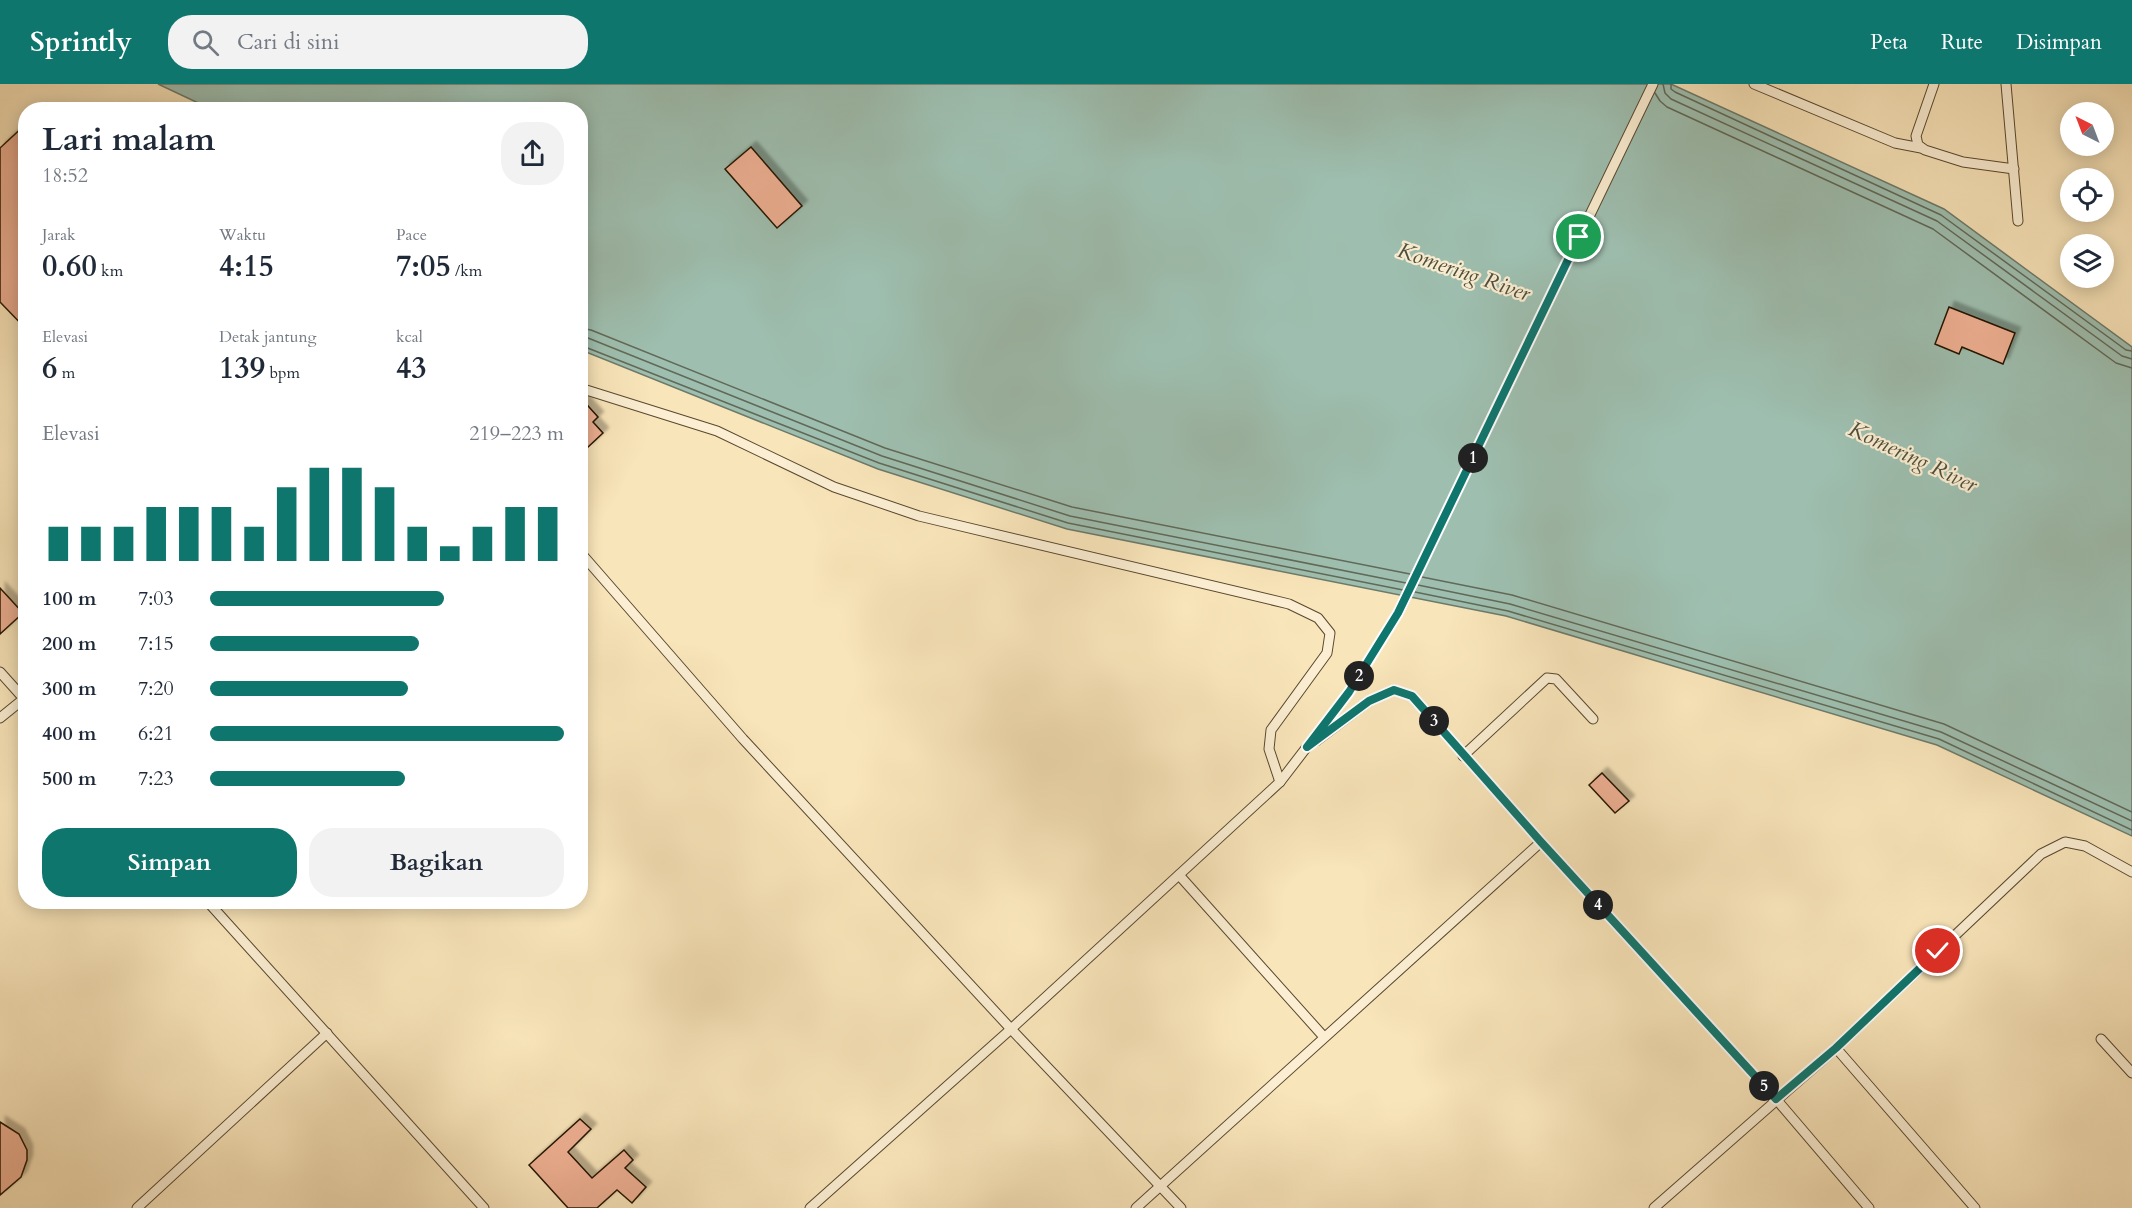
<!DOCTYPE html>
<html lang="id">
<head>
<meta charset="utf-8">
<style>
  :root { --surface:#fff; --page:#f2f2f3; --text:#1f2937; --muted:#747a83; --accent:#0f766e }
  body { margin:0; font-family:Cardo,serif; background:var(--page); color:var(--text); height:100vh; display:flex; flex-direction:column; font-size:22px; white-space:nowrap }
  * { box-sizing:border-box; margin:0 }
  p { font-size:20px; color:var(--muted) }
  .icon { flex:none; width:33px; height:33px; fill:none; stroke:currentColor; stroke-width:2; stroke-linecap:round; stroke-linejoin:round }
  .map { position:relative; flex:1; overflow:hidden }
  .drawer { position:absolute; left:18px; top:18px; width:570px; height:807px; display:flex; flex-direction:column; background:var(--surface); border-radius:24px; box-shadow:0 3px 15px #0003 }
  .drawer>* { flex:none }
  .needle { width:39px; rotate:318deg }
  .tools { position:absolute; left:2060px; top:18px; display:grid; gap:12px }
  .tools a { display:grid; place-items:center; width:54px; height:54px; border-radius:50%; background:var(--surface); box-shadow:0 3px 15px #0003; font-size:30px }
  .pin { position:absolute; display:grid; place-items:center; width:51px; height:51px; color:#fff; margin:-26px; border:3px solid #fff; border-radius:50%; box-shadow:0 2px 6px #0007 }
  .km { position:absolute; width:30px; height:30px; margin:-15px; border-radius:50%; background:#222; color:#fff; font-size:16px; line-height:30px; text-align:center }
  .round { display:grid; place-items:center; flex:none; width:63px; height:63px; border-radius:24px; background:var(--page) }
  .headline { display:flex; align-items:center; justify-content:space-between; height:102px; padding:0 24px }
  h1 { font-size:33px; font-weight:700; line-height:45px }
  .metrics { display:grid; grid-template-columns:repeat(3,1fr); gap:9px; height:102px; padding:6px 24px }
  .metrics div { display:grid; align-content:center }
  .metrics b { font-size:30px; font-weight:700 }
  .metrics small { font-size:16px; font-weight:400 }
  .metrics p { font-size:16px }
  .chart { height:168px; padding:12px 24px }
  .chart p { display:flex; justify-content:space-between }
  .chart svg { width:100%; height:108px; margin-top:6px; stroke:var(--accent); stroke-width:6 }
  .button { display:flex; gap:12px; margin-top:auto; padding:12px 24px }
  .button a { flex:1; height:69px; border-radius:24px; background:var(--accent); color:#fff; font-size:24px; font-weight:700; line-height:69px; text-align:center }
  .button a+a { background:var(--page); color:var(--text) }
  ul { padding:0 24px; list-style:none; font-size:20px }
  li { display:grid; grid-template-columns:96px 72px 1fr; align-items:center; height:45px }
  li i { height:15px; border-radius:8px; background:var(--accent) }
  header { display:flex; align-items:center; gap:36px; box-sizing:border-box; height:84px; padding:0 30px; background:var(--accent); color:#fff }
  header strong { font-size:28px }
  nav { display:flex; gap:33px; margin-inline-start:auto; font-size:21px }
  .search { width:420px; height:54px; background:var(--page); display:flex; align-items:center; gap:15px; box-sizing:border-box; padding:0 21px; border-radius:24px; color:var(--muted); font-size:22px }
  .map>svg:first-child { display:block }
  .water { fill:#9ebfb0; stroke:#6d7a6a; stroke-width:1.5 }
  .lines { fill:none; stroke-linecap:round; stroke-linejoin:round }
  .shore { stroke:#616958; stroke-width:1.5 }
  .building { fill:#eeb093; stroke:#241300; stroke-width:1.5; filter:url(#shadow) }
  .lane-casing { stroke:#59482e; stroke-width:11 }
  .lane { stroke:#fbeed2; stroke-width:9 }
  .route-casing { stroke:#fff; stroke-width:12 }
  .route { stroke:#0f766e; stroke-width:8 }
  .labels { text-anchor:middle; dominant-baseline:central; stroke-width:4.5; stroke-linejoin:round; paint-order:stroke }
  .water-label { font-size:22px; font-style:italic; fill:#4f4f3e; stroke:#fbeed2 }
</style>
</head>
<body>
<header>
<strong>Sprintly</strong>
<div class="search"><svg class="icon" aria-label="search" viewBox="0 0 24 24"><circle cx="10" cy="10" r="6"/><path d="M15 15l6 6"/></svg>Cari di sini</div>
<nav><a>Peta</a><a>Rute</a><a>Disimpan</a></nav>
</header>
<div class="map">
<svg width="2132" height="1124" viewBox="0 0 2132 1124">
  <defs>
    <filter id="shadow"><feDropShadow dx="5.5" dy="-5.5" stdDeviation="1.5" flood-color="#0004"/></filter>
  </defs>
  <rect width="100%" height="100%" fill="#f9e5ba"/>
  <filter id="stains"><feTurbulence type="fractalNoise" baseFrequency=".00333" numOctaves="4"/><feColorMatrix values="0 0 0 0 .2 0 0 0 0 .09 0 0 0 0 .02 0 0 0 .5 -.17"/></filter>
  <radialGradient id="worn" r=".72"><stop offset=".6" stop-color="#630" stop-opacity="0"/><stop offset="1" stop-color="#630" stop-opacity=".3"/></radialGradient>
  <!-- water -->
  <path class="water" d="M 158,0 L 1671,0 L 1944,125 L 2132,263 L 2132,752 L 1937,661 L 1506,532 L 1067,445 L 878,385 L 581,266 L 580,26 L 211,25 Z"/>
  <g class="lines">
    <!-- shore -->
    <g class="shore">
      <path d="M 1663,0 L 1665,9 L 1671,15 L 1937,137 L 2122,272 L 2132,275"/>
      <path d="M 1671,0 L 1671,5 L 1675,8 L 1941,131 L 2126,266 L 2132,267"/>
      <path d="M 1655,9 L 1660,17 L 1667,23 L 1933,145 L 2116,279 L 2132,284"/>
      <path d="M 580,244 L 591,246 L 885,364 L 1072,423 L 1410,490"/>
      <path d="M 580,253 L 588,254 L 882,372 L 1070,432 L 1406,499"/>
      <path d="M 580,261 L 879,379 L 1068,439 L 1403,506"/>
      <path d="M 1422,493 L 1512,511 L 1944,640 L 2132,728"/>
      <path d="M 1418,501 L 1510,520 L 1941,648 L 2132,737"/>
      <path d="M 1415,508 L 1508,527 L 1939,655 L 2132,746"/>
    </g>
  </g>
  <!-- building -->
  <g class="building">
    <path d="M 26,40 L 26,245 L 0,218 L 0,64 Z"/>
    <path d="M 751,63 L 802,122 L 777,144 L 725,85 Z"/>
    <path d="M 1949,223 L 2015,249 L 2003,280 L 1962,263 L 1959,270 L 1935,260 Z"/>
    <path d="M 580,313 L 598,333 L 593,338 L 603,349 L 587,364 L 580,357 Z"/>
    <path d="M 0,504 L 23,529 L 0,550 Z"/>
    <path d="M 1602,689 L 1629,717 L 1615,729 L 1589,701 Z"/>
    <path d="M 580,1035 L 591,1045 L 568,1068 L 592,1094 L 624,1066 L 633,1076 L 625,1084 L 646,1103 L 632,1119 L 617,1106 L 597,1124 L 568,1124 L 529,1081 Z"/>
    <path d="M 0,1038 L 19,1050 L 27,1066 L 27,1076 L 21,1093 L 0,1111 Z"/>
  </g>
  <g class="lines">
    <!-- lane casing -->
    <g class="lane-casing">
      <g id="lane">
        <path d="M 1754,0 L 1895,59 L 1921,64"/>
        <path d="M 1934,0 L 1916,52 L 1918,61 L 1925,66 L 1963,78 L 2014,85"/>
        <path d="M 2006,0 L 2018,137"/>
        <path d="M 580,304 L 717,347 L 834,403 L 919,432 L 1289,520 L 1318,534 L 1330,549 L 1327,569 L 1271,646 L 1269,665 L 1280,698"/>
        <path d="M 580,468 L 743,655 L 1011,945 L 1181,1124"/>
        <path d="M 0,588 L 26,617"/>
        <path d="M 0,634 L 26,613"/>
        <path d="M 1316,657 L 1369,617 L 1394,606 L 1412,612 L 1541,758 L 1776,1015 L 1869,1124"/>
        <path d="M 1463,672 L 1547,594 L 1556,595 L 1593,635"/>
        <path d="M 1179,791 L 1324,953"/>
        <path d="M 208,818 L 484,1124"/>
        <path d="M 2101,955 L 2132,989"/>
        <path d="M 1836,964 L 1975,1124"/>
        <path d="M 137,1124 L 327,949"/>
        <path d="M 810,1124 L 1011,945 L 1280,698 L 1349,608 L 1398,529 L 1653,0"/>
        <path d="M 1136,1124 L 1541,758"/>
        <path d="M 1654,1124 L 1836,964 L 2041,770 L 2065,758 L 2085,762 L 2132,788"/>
      </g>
    </g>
    <!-- lane -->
    <use href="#lane" class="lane"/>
  </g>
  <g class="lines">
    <!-- route casing -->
    <g class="route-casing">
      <path id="route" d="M 1579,153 L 1398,529 L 1349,608 L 1307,663 L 1369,617 L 1394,606 L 1412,612 L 1541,758 L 1776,1015 L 1836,964 L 1938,867"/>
    </g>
    <!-- route -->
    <use href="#route" class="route"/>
  </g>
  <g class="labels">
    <!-- water labels -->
    <g class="water-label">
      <text transform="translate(1464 188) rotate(19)">Komering River</text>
      <text transform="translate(1913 373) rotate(25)">Komering River</text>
    </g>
  </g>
  <rect width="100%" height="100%" filter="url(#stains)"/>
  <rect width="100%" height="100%" fill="url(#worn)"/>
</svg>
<div class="tools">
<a><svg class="needle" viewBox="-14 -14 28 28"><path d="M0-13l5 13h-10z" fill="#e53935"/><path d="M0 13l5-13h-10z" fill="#747a83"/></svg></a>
<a><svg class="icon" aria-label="locate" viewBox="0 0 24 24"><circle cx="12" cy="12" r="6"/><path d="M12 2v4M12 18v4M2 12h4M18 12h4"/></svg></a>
<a><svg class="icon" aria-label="layers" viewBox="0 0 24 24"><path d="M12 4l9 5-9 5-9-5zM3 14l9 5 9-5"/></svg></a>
</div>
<div class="pin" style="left:1579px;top:153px;background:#1e9e55"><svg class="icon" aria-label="arrive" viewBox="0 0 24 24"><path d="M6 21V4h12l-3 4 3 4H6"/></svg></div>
<div class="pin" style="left:1938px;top:867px;background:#d93025"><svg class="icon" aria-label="check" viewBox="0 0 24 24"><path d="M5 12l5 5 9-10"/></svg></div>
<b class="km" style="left:1473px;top:374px">1</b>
<b class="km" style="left:1359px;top:592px">2</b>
<b class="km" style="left:1434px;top:637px">3</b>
<b class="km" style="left:1598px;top:821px">4</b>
<b class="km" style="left:1764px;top:1002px">5</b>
<section class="drawer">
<div class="headline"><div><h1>Lari malam</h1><p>18:52</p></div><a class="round"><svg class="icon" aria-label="share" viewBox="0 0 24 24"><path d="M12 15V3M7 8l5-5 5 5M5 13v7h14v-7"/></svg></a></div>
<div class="metrics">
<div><p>Jarak</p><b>0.60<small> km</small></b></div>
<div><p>Waktu</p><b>4:15</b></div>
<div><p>Pace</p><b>7:05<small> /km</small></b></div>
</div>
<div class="metrics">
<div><p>Elevasi</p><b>6<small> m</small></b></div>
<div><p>Detak jantung</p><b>139<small> bpm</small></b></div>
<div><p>kcal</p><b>43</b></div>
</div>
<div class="chart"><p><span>Elevasi</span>219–223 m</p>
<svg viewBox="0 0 160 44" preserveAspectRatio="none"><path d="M5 44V30M15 44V30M25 44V30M35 44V22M45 44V22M55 44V22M65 44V30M75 44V14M85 44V6M95 44V6M105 44V14M115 44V30M125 44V38M135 44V30M145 44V22M155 44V22"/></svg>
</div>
<ul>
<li><b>100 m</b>7:03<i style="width:66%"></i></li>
<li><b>200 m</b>7:15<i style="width:59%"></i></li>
<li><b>300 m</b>7:20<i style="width:56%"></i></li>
<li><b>400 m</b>6:21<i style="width:100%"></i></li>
<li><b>500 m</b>7:23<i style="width:55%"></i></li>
</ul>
<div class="button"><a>Simpan</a><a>Bagikan</a></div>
</section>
</div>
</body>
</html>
